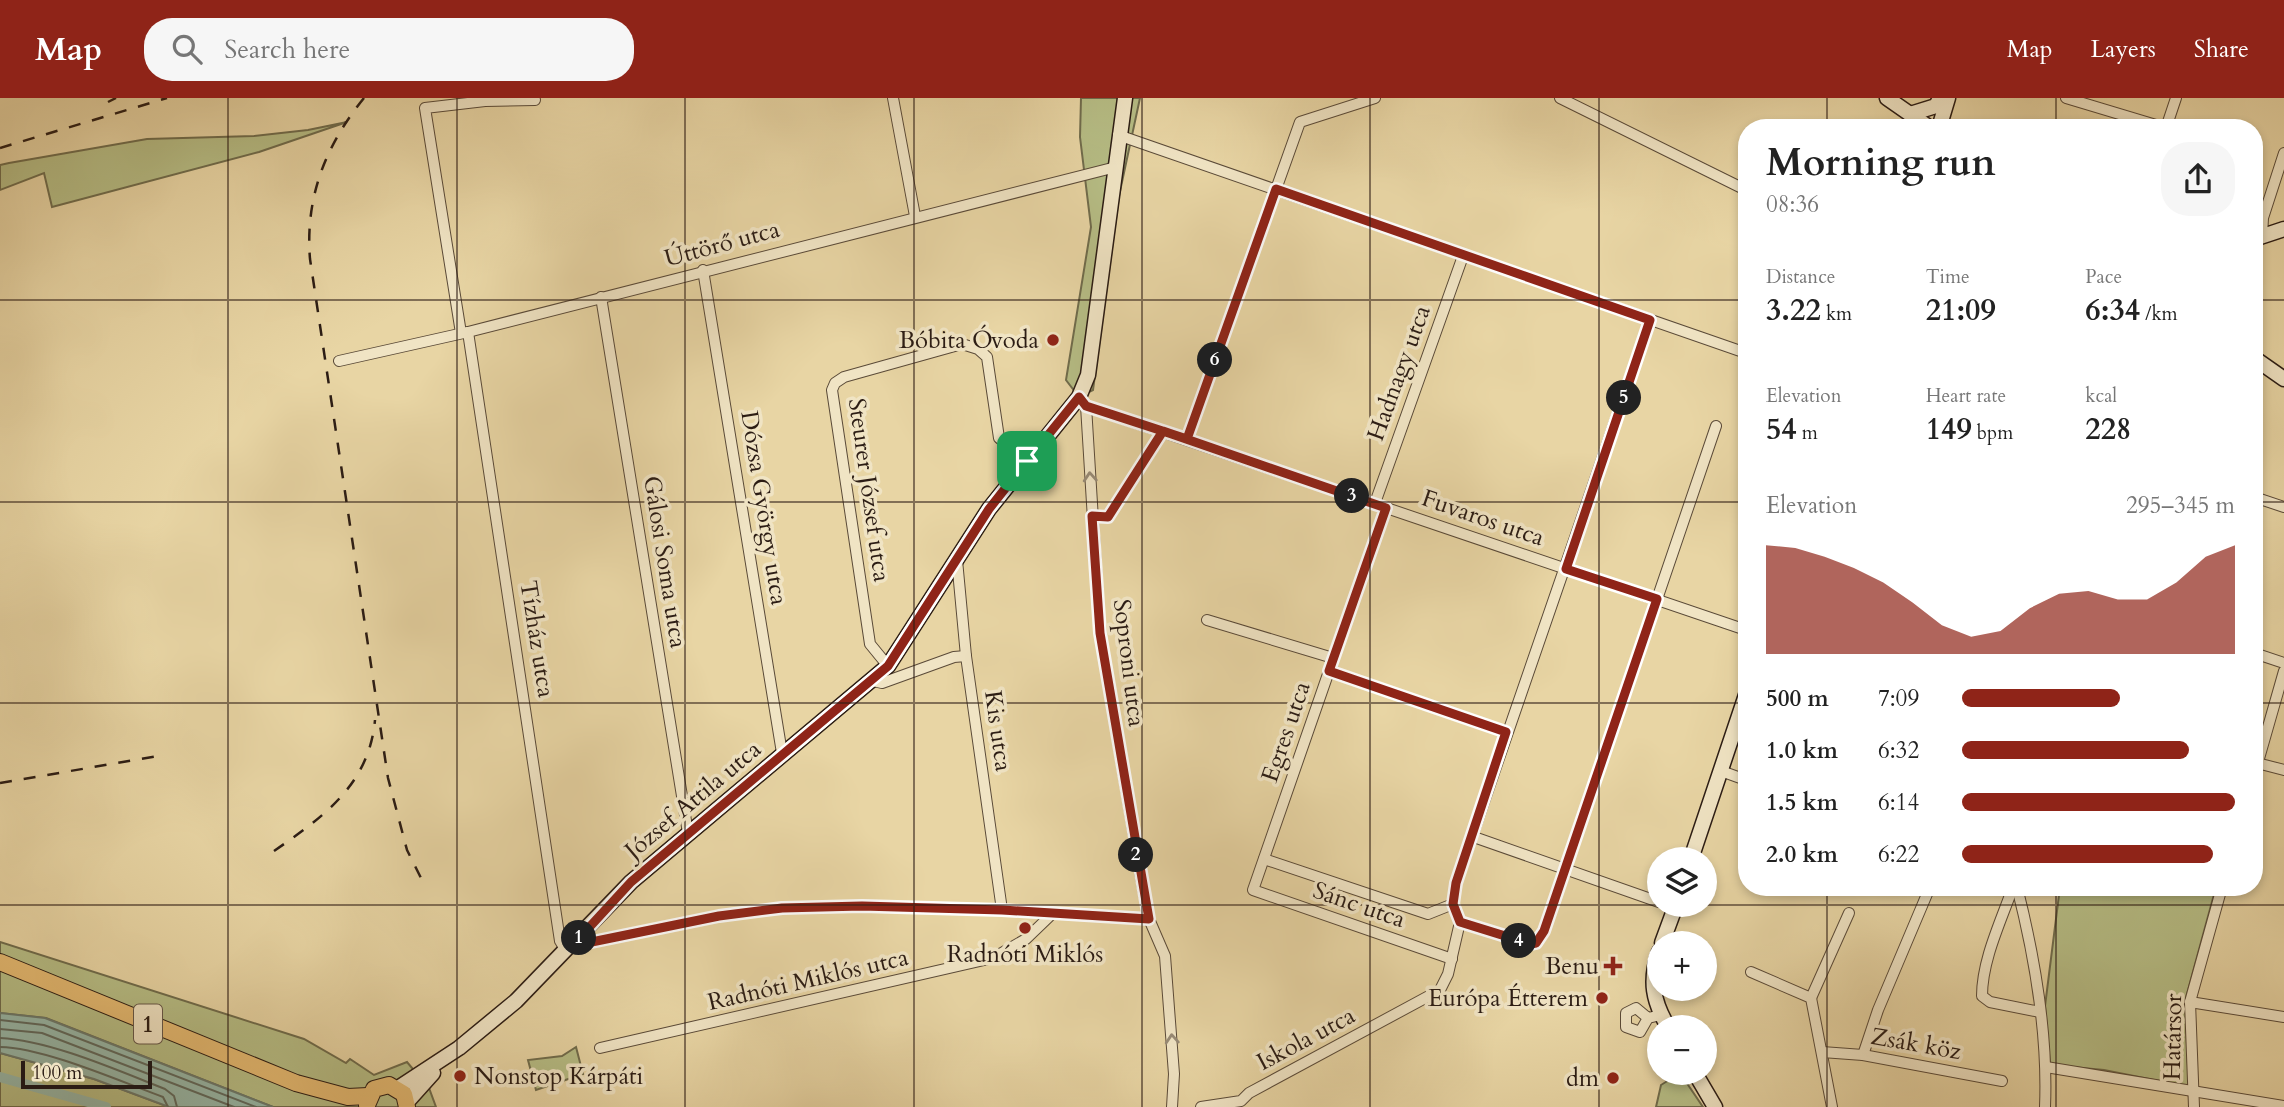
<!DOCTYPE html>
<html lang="en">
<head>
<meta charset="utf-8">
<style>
  :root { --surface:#fff; --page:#f6f6f6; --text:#222; --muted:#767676; --accent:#8f2418 }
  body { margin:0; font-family:Cardo,serif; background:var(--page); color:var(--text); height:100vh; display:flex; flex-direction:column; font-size:26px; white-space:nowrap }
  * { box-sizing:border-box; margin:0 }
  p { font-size:23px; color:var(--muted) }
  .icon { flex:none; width:38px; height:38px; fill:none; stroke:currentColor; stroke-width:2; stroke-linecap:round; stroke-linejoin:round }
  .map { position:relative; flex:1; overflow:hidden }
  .drawer { position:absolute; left:1738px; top:21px; width:525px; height:777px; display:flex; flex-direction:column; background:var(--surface); border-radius:28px; box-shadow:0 4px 10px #0003 }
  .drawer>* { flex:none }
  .fabs { position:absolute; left:1647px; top:749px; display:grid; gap:14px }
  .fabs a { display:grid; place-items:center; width:70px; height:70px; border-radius:50%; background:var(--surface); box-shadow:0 4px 10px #0003; font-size:35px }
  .scale { position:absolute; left:21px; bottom:18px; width:131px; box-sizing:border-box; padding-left:7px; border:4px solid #2b1c14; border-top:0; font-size:19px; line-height:24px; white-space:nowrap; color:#2b1c14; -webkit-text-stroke:5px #f0e4c4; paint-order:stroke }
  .pin { position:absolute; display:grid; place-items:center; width:60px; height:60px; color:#fff; margin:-30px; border-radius:14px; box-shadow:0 4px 10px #0006 }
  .km { position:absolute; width:35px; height:35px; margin:-18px; border-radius:50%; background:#222; color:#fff; font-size:19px; line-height:35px; text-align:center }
  .round { display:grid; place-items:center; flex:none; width:74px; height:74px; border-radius:28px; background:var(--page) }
  .head { display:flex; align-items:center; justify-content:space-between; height:119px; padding:0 28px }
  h1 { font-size:38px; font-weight:600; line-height:52px }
  .figures { display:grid; grid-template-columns:repeat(3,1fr); gap:10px; height:119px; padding:7px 28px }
  .figures div { display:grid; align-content:center }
  .figures b { font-size:30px; font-weight:600 }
  .figures small { font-size:19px; font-weight:400 }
  .figures p { font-size:19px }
  .chart { height:196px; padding:14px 28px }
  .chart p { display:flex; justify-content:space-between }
  .chart svg { width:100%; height:126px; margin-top:7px; fill:var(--accent); opacity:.7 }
  ul { padding:0 28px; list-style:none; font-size:23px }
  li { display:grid; grid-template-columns:112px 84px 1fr; align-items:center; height:52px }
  li i { height:18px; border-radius:9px; background:var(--accent) }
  header { display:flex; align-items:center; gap:42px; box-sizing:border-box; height:98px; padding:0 35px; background:var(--accent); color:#fff }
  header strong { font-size:33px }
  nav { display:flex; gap:38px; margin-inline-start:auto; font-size:24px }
  .search { width:490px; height:63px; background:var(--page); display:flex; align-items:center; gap:18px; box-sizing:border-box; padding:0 24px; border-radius:28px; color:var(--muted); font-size:26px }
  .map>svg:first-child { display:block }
  .green { fill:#b6bd85; stroke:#706c4c; stroke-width:2 }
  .water { fill:#97b8a9; stroke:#6c7a6d; stroke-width:2 }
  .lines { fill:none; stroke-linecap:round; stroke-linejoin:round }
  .shore { stroke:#616a5e; stroke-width:2 }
  .canal { stroke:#97b8a9; stroke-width:10 }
  .street-casing { stroke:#5a4a38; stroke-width:12 }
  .secondary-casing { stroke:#2b1c14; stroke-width:17 }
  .primary-casing { stroke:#2b1c14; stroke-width:18 }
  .street { stroke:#f0e4c4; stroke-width:10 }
  .secondary { stroke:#f0e4c4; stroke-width:14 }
  .primary { stroke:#e4ba72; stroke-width:16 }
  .rail { stroke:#2b1c14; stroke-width:2.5; stroke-dasharray:12 12; stroke-linecap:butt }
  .oneway { stroke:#978a75 }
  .route-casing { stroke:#fff; stroke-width:14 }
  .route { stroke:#8f2418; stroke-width:9 }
  .grid { fill:none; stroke:#2b1c14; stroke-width:2; stroke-opacity:0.55 }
  .poi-dot { fill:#8f2418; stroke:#f0e4c4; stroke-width:2.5 }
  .labels { text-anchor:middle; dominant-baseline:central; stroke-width:7; stroke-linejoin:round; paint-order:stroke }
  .shield { fill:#f0e4c4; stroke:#665849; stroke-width:2 }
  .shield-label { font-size:23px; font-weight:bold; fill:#2b1c14 }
  .street-label { font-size:24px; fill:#2b1c14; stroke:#f0e4c4 }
  .poi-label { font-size:24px; fill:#2b1c14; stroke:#f0e4c4; text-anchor:end }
</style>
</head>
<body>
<header>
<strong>Map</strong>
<div class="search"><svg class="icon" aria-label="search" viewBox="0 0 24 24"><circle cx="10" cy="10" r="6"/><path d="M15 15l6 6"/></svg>Search here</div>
<nav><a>Map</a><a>Layers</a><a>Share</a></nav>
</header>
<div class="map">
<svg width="2284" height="1009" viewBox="0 0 2284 1009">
  <rect width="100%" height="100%" fill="#e8d5a4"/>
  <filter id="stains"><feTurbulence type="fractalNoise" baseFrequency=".00286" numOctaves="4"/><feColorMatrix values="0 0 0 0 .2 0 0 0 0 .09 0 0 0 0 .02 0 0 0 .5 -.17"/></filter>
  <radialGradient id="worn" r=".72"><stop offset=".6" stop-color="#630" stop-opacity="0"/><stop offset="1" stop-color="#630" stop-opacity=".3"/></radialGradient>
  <!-- green -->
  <g class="green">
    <path d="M 1081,0 L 1140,0 L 1119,98 L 1093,292 L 1079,299 L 1066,282 L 1091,129 L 1080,39 Z"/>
    <path d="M 347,24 L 259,54 L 52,109 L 44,75 L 0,92 L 0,67 L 9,65 L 147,41 L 254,38 L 308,32 Z"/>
    <path d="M 2060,789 L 2216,789 L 2185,903 L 2189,989 L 2104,972 L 2050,967 L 2045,908 Z"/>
    <path d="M 0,844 L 304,941 L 346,965 L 350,961 L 374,977 L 407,964 L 429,990 L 436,1009 L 273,1009 L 46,920 L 0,915 Z"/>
    <path d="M 576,949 L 583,976 L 536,992 L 528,962 L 562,958 Z"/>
    <path d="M 0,955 L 94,981 L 169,1009 L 0,1009 Z"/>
    <path d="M 1680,975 L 1703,1009 L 1656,1009 L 1661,987 Z"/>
  </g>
  <!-- water -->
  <path class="water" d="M 0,915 L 45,920 L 273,1009 L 169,1009 L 94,981 L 0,955 Z"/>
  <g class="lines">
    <!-- shore -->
    <g class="shore">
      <path d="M 0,922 L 44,927 L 256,1009"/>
      <path d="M 0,931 L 42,935 L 234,1009"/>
      <path d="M 0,940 C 49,942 119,973 165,991 L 174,998 L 177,1009"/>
      <path d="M 0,949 C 45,950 119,983 163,999 L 168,1009"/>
    </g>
    <!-- canal -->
    <path class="canal" d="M 0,979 L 106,1009"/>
    <!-- street casing -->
    <g class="street-casing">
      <g id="street">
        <path d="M 893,0 L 915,118"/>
        <path d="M 1560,0 L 1746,92"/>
        <path d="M 2066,0 L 2166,30"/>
        <path d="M 2166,30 L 2176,0"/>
        <path d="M 1118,37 L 1746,255"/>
        <path d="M 2262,138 L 2263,120 L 2284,55"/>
        <path d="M 703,172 L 782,655"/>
        <path d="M 601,199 L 688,735"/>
        <path d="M 468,234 L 560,843 L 566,853"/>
        <path d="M 461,235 L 425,10 L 485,3 L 535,2"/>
        <path d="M 339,263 L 468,234 L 1116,69"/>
        <path d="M 1079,299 L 1086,308 L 1100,535 L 1141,779 L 1149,821 L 1165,858 L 1174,976 L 1172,1009"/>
        <path d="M 1086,308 L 1746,532"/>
        <path d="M 1187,341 L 1300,24 L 1375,0"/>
        <path d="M 2254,399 L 2284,409"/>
        <path d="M 1375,405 L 1463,158"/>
        <path d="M 1386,409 L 1253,792 L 1452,861"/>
        <path d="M 1092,418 L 1108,419 L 1163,333"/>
        <path d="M 957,462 L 966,558 L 1002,812"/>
        <path d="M 1207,522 L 1333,560"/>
        <path d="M 2254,555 L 2284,565"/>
        <path d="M 888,568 L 870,546 L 832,292 L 835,285 L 844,279 L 962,246 L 978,251 L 987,259 L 999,340 L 1027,363"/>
        <path d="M 1329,573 L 1506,634"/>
        <path d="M 873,583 L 882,585 L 954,559 L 966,558"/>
        <path d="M 2257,665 L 2284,672"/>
        <path d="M 1721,673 L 1746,682"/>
        <path d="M 2254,678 L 2284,573"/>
        <path d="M 1471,738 L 1659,804"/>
        <path d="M 1264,761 L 1428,816 L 1453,806"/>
        <path d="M 2013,789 C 2001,823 1982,862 1982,898 L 1990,904 L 2040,914"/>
        <path d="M 2017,789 C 2035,860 2048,936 2045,1009"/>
        <path d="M 1460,824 L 1453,806 L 1456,785 L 1650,222"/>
        <path d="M 1460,824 L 1531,846 L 1536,845 L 1544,833 L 1716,328"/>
        <path d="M 572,848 L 719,818 L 782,810 L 862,808 L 1002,812 L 1149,821"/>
        <path d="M 1751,874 L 1811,900 L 1832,1009"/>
        <path d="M 1811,900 L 1849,815"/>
        <path d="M 2190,904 L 2284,919"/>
        <path d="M 1648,920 L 1640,934 L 1626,929 L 1626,915 L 1636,910 L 1648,920 L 1661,917"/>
        <path d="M 600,950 L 993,860 L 1026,841 L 1052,816"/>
        <path d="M 1822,954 L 1863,957 L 2002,983"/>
        <path d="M 1863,957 L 1878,912 L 1930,789"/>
        <path d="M 2046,969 L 2284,1008"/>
        <path d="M 1201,1009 L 1241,1003 L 1249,995 L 1440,892 L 1448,876 L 1460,824"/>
        <path d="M 2194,1009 L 2190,904 L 2222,789"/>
      </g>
    </g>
    <!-- secondary casing -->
    <g class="secondary-casing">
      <g id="secondary">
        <path d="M 1887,0 L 1930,30"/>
        <path d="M 1910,16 L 1936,8 L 1940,0"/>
        <path d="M 1939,30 L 1948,0"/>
        <path d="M 2254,141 L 2284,131"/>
        <path d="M 2254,260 L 2284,281"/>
        <path d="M 1691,761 L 1746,597"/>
        <path d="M 1662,845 L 1676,807"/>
        <path d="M 1659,854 C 1649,883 1653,903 1668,929"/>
        <path d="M 1695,975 L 1715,1009"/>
        <path d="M 398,990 L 459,950 L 516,903 L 631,784 L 888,568 L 989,411 L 1079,299 L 1088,277 L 1125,0"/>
        <path d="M 407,1004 L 433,975"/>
      </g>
    </g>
    <!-- primary casing -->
    <g class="primary-casing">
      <g id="primary">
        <path d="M 0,864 L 296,985 L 348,999 L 368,998"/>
        <path d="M 367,1007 L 374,991 L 389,987 L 404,996 L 407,1009"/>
      </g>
    </g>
    <!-- street -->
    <use href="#street" class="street"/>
    <!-- secondary -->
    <use href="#secondary" class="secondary"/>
    <!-- primary -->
    <use href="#primary" class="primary"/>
    <!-- rail -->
    <g class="rail">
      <path d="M 364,0 C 325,48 305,100 310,161 L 388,680 L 407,752 L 426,790"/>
      <path d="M 108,4 L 116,0"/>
      <path d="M 0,50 L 167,0"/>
      <path d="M 0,685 L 164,657"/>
      <path d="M 274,753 C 323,719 369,687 375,622"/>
    </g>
  </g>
  <!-- one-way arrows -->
  <defs><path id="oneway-chevron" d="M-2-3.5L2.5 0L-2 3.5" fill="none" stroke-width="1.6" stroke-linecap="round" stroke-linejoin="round" transform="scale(1.75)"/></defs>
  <g class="oneway">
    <use href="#oneway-chevron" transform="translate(1090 379) rotate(-94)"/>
    <use href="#oneway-chevron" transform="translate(1172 941) rotate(-94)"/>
  </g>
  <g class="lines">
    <!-- route casing -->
    <g class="route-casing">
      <path id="route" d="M 1027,363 L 989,411 L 888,568 L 631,784 L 572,848 L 719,818 L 782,810 L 862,808 L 1002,812 L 1149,821 L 1100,535 L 1092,418 L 1108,419 L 1163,333 L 1386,410 L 1329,573 L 1506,634 L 1456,785 L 1453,806 L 1460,824 L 1531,846 L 1536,845 L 1544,833 L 1657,501 L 1566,471 L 1650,222 L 1276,91 L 1187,341 L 1086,308 L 1079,299 L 1027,363"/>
    </g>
    <!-- route -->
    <use href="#route" class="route"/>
  </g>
  <!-- grid -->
  <path class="grid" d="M 228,0 L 228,1009M 457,0 L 457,1009M 685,0 L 685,1009M 914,0 L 914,1009M 1142,0 L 1142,1009M 1370,0 L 1370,1009M 1599,0 L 1599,1009M 1827,0 L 1827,30M 2056,0 L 2056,30M 0,202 L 1746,202M 2254,202 L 2284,202M 0,404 L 1746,404M 2254,404 L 2284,404M 0,605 L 1746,605M 2254,605 L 2284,605M 1827,789 L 1827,1009M 2056,789 L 2056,1009M 0,807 L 2284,807"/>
  <!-- markers -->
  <g class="poi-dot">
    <circle cx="1053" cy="242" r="7"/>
    <circle cx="1025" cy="830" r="7"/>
    <path d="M1609.5 857.5h7v7h7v7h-7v7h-7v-7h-7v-7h7z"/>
    <circle cx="1602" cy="900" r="7"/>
    <circle cx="460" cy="978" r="7"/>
    <circle cx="1613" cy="980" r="7"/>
  </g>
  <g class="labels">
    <!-- shield labels -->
    <rect class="shield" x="134" y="906.5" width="28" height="39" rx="5"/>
    <g class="shield-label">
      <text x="148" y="926">1</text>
    </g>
    <!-- street labels -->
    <g class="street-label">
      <text transform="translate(722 146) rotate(-15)">Úttörő utca</text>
      <text transform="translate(1399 275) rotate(-70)">Hadnagy utca</text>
      <text transform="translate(869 392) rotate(82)">Steurer József utca</text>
      <text transform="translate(764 410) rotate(81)">Dózsa György utca</text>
      <text transform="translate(1483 420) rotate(19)">Fuvaros utca</text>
      <text transform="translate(665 464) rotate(81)">Gálosi Soma utca</text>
      <text transform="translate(537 541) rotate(81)">Tízház utca</text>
      <text transform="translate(1129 565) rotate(83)">Soproni utca</text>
      <text transform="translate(998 633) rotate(82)">Kis utca</text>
      <text transform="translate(1286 634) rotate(-71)">Egres utca</text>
      <text transform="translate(693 702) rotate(-40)">József Attila utca</text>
      <text transform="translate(1359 807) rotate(19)">Sánc utca</text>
      <text transform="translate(808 882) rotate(-13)">Radnóti Miklós utca</text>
      <text transform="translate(2173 939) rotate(-89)">Határsor</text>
      <text transform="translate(1306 941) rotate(-28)">Iskola utca</text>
      <text transform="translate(1916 946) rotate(10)">Zsák köz</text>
    </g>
    <!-- poi labels -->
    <g class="poi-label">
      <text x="1039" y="242">Bóbita Óvoda</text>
      <text x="1025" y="856" text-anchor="middle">Radnóti Miklós</text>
      <text x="1599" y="868">Benu</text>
      <text x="1588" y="900">Európa Étterem</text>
      <text x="474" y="978" text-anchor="start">Nonstop Kárpáti</text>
      <text x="1599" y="980">dm</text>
    </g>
  </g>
  <rect width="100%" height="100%" filter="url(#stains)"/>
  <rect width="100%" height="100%" fill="url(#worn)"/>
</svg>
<div class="fabs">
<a><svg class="icon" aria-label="layers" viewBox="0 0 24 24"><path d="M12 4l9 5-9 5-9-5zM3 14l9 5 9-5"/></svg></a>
<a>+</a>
<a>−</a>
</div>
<div class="scale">100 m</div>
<div class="pin" style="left:1027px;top:363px;background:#1e9e55"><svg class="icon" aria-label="arrive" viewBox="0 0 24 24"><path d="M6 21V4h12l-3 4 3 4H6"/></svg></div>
<b class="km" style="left:579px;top:840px">1</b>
<b class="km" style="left:1136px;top:757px">2</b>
<b class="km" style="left:1352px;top:398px">3</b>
<b class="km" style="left:1519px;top:843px">4</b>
<b class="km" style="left:1624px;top:300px">5</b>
<b class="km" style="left:1215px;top:262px">6</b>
<section class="drawer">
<div class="head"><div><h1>Morning run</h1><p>08:36</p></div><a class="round"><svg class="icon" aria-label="share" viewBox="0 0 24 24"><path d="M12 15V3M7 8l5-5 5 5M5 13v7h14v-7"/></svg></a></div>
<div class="figures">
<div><p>Distance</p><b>3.22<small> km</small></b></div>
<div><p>Time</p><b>21:09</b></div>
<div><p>Pace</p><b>6:34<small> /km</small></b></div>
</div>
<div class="figures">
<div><p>Elevation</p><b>54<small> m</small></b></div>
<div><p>Heart rate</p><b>149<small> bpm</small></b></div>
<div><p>kcal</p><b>228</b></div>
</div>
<div class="chart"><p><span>Elevation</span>295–345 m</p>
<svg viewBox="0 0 160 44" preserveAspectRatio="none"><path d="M0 44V6L10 7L20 10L30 14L40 19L50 26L60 34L70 38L80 36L90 28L100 23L110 22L120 25L130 25L140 19L150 10L160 6V44z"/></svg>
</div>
<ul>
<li><b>500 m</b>7:09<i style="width:58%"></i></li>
<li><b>1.0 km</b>6:32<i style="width:83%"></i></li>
<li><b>1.5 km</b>6:14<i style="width:100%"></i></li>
<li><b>2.0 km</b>6:22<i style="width:92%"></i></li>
</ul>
</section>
</div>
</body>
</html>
